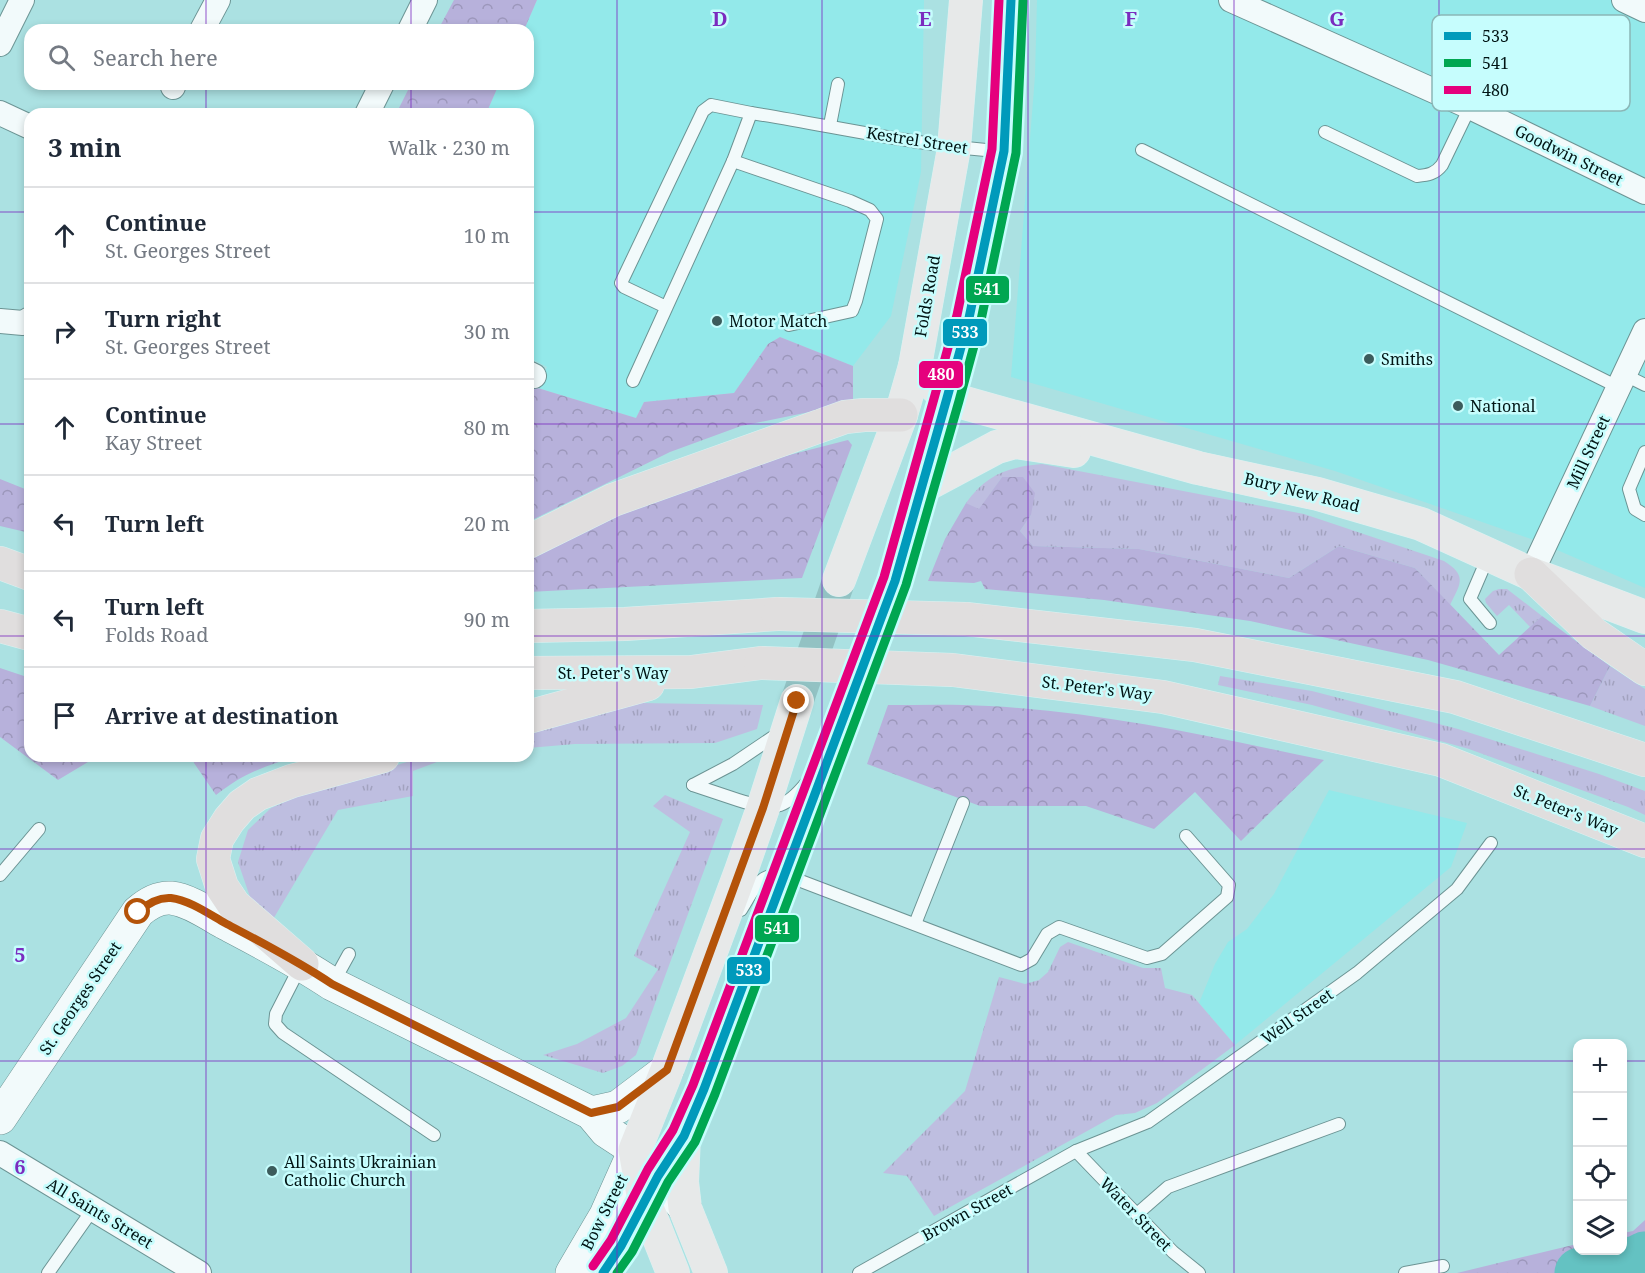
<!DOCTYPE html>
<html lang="en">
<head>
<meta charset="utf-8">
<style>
  :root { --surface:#fff; --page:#f2f2f3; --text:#1f2937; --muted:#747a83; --line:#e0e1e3 }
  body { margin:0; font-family:"Noto Serif",serif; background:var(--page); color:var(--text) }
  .controls { position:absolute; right:18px; bottom:18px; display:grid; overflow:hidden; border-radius:12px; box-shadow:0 3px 9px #0003 }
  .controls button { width:54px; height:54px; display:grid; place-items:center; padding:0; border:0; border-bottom:2px solid var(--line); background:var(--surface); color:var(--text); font:30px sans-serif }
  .stop { position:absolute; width:18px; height:18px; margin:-14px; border:4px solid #b45309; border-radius:50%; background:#fff }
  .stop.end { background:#b45309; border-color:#fff; box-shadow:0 2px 6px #0008 }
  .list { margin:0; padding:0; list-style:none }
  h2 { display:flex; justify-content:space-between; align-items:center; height:78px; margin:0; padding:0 24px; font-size:26px }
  h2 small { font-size:20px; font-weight:400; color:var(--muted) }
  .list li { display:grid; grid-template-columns:39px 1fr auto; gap:18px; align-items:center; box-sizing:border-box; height:96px; padding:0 24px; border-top:2px solid var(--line) }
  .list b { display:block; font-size:22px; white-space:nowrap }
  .list p { margin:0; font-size:20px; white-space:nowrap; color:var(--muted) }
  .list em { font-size:20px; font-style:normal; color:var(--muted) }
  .icon { flex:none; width:33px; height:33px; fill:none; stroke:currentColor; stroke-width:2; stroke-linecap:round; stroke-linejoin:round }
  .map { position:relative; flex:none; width:1645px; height:1273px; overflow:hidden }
  .search { position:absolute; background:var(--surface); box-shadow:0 3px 9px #0003; left:24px; top:24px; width:510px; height:66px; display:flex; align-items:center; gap:15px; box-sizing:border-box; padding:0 21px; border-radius:18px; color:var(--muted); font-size:22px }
  .panel { position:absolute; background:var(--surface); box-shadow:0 3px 9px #0003; left:24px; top:108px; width:510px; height:654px; border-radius:18px }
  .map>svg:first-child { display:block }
  .built { fill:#93e9ea }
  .grass { fill:url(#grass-tufts) }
  .forest { fill:url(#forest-crowns) }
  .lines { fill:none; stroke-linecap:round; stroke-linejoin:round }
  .river { stroke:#64c2c2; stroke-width:51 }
  .primary-tunnel { stroke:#92c2c3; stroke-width:33; stroke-dasharray:33 16; stroke-linecap:butt }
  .lane-casing { stroke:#6c9494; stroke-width:14 }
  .street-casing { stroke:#6c9494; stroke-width:26 }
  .secondary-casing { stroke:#6c9494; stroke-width:34 }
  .primary-casing { stroke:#d9f2f2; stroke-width:34 }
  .highway-casing { stroke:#d9f2f2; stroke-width:34 }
  .lane { stroke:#f2fafb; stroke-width:12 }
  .street { stroke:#f2fafb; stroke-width:24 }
  .secondary { stroke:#f2fafb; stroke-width:33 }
  .primary { stroke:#e7e9e9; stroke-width:33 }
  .highway { stroke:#e0dede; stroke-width:33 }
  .highway-bridge-casing { stroke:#d9f2f2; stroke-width:34; stroke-linecap:butt }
  .highway-bridge { stroke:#e0dede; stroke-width:33 }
  .bus-1-casing { stroke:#c6fdfd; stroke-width:14 }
  .bus-2-casing { stroke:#c6fdfd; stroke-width:14 }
  .bus-3-casing { stroke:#c6fdfd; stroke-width:14 }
  .bus-1 { stroke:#009abb; stroke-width:9 }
  .bus-2 { stroke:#00a651; stroke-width:9 }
  .bus-3 { stroke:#e5007d; stroke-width:9 }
  .route { stroke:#b45309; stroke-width:8 }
  .grid { fill:none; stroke:#7b2cbf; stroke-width:1.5; stroke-opacity:0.55 }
  .poi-dot { fill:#3c5c5c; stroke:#c6fdfd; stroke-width:2 }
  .labels { text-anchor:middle; stroke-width:5; stroke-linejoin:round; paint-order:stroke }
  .street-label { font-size:16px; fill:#011414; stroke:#c6fdfd }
  .poi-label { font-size:16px; fill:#011414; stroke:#c6fdfd; text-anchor:start }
  .key { fill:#c6fdfd; stroke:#8bb7b7; stroke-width:1.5 }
  .key-label { font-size:16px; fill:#011414 }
  .grid-label { font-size:20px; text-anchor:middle; font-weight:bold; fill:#7b2cbf; stroke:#c6fdfd; stroke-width:5; stroke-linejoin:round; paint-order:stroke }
  .line-badge { stroke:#c6fdfd; stroke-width:2 }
  .badge-label { font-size:16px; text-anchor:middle; font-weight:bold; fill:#fff }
</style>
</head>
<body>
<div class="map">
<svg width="1645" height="1273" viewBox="0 0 1645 1273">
  <defs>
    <pattern id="grass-tufts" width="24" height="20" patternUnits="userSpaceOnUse" patternTransform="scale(1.5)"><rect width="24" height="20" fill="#bebee0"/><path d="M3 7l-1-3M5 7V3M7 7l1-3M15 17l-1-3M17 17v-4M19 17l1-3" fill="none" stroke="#a2a2bf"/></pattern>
    <pattern id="forest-crowns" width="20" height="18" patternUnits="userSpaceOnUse" patternTransform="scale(1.5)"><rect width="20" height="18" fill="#b7b1db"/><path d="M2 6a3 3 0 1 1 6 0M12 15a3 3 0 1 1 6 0" fill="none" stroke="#9c97bb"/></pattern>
  </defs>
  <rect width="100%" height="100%" fill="#abe1e2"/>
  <g class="built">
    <path d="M537,0H924L921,172L891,316L853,366L780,337L768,344L734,393L644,402L636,418L538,388L547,367L528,357V114H486L499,84H528V30H524Z"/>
    <path d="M1037,0H1645V588L1534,540L1335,471L1011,377L1035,76Z"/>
    <path d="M1329,790L1467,823L1451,867L1235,1045L1199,1003L1215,964L1228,942L1247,929L1274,894Z"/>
  </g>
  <g class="grass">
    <path d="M1042,464L1304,514L1444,561C1468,576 1460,584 1450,605L1415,568L1339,546L1289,578L1139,549L1033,546L1020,531L1031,515L1002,477L979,510L966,503C987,474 1008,467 1042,464Z"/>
    <path d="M1499,589H1507L1542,616L1530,627L1509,605L1497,616L1486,603L1485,599L1493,591Z"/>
    <path d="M1610,666L1645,689V726L1590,706Z"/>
    <path d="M1220,676L1312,691L1458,729L1599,774L1645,791V815L1628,807L1469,749L1312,705L1218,685Z"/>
    <path d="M641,703L763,705L757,729L715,743L575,744L528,748V732Z"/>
    <path d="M427,756H445V759L413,771V796L338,810L272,921L250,897L238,862L248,830L271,808L307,792Z"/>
    <path d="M665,795L723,819L636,1055L622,1066L603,1073L543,1055L577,1044L626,1018L658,969L634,956L690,832L653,806Z"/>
    <path d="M1068,942L1143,968H1161L1165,988L1192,995L1235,1045L1157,1103L1135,1113L1116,1115L934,1216L907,1176L883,1173L965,1091L999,977L1025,984L1039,980L1048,972L1060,947Z"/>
  </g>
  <g class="forest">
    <path d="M454,0H537L524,30H438Z"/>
    <path d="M411,84H499L486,114H396Z"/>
    <path d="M780,337L853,366V403L741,426L670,452L528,522V385L636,418L644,402L734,393L768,344Z"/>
    <path d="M848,440L852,445L802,578L528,592V556L599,521L738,468Z"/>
    <path d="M1002,477H1023L1035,493L1031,515L1020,531L1033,546L1139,549L1289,578L1339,546L1415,568L1499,655L1542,616L1610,666L1590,706L1428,660L1250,621L1104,600L985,589L981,581L974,583L928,581L945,539L966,503L979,509Z"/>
    <path d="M0,479L30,491V533L0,526Z"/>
    <path d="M0,668L30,678V756H98L58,780L0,737Z"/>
    <path d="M888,705C921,705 955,704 989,706C1102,712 1213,737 1324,760L1241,841L1195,792L1154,829L1086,806H980L867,764Z"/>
    <path d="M192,756H298C263,767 246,772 216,795L194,763Z"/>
    <path d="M1645,1220V1273H1457L1577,1244L1578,1250H1622L1623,1233L1633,1231Z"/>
  </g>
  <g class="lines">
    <path class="river" d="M1580,1273L1637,1261L1645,1257"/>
    <g class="primary-tunnel">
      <path d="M854,692L895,581"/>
      <path d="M797,701L839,580"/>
    </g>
    <defs>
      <g id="lane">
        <path d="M751,113C834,126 917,146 1001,151"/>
        <path d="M830,125L838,84"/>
        <path d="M1325,132L1417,176C1428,175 1435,174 1442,165L1470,107"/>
        <path d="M1142,150L1618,387"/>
        <path d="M733,161L850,201L870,210L877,219L856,301L852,311L789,325"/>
        <path d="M1623,374L1645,385"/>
        <path d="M633,381L733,161L751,113L711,105L703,111L621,283L624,287L666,307"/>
        <path d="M1645,452L1629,489L1635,509L1645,515"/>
        <path d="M1488,557L1470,599L1490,623"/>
        <path d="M693,785C708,790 723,795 738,800C772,811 784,811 807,782"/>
        <path d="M693,785L733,764L779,733"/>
        <path d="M0,875L39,829"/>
        <path d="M741,910C754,890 758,872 785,875L1021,965L1032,959L1047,934L1059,927L1147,958L1162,954L1227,897L1229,885L1186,836"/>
        <path d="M915,924L963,803"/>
        <path d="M301,965L276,1014L275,1024L283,1033L434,1135"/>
        <path d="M333,983L349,954"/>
        <path d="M1076,1151L1173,1252L1199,1273"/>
        <path d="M1137,1214L1168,1187L1339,1124"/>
        <path d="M48,1273L93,1209"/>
        <path d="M859,1273L1076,1151L1148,1122L1357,973L1457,889L1491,843"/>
        <path d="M1405,1273L1443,1266"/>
      </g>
      <g id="street">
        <path d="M1231,0L1470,107L1645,192"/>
        <path d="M1624,0L1645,10"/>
        <path d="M202,30L218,0"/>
        <path d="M410,30L425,0"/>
        <path d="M0,44L22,0"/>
        <path d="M173,87L174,84"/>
        <path d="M0,113L30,127"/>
        <path d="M367,114L382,84"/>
        <path d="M0,321L23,323L30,319"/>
        <path d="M528,373L534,376"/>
        <path d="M1531,574L1645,331"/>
        <path d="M0,1153L199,1273"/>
      </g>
      <g id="secondary">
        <path d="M591,1113L618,1107L667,1070"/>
        <path d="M0,1118L138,912C147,904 158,897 171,898C189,900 209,914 225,923C261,942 298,961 332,984L591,1113L606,1131L635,1150L685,1208"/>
        <path d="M572,1273L606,1215L635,1150"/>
        <path d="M603,1273L621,1246L655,1180"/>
      </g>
      <g id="primary">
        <path d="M915,366L947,398L1198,468L1318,494L1421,524L1531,574L1645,617"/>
        <path d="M922,487L997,447L1015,442L1074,451"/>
        <path d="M839,580L901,415L915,366L954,148L966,0"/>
        <path d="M895,581L969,318L1004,151L1011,0"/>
        <path d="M673,1273L644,1200L635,1150L667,1070L741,871L763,808L797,701"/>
        <path d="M711,1273L685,1208L682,1182L684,1136L704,1089L766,920L851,701"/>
      </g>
      <g id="highway">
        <path d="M528,542L613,500L845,417L864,415H901"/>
        <path d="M0,563L30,574"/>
        <path d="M1531,574L1594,634L1645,669"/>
        <path d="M966,619L1195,645L1455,697L1645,760"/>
        <path d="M0,626L30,634"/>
        <path d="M528,626L625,624L778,614"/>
        <path d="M953,670L1163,697L1441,760L1645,841"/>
        <path d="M528,673L691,672L761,663"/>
        <path d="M528,717L648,684"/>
        <path d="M302,964L234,905L222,887L213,859L217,839L229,820L242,805L258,794L292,781L383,756"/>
      </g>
    </defs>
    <use href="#lane" class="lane-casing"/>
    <use href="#street" class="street-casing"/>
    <use href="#secondary" class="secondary-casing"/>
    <use href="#primary" class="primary-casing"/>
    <use href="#highway" class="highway-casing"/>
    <use href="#lane" class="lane"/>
    <use href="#street" class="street"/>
    <use href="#secondary" class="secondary"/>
    <use href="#primary" class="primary"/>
    <use href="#highway" class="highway"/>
    <defs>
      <g id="highway-bridge">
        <path d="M778,614L966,619"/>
        <path d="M761,663L953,670"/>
      </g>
    </defs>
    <use href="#highway-bridge" class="highway-bridge-casing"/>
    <use href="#highway-bridge" class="highway-bridge"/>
    <defs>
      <path id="bus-1" d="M603,1273L621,1246L658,1176L684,1136L704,1089L895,581L947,398L969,318L1004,151L1011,0"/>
      <path id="bus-2" d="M617,1273L632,1252L668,1182L695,1142L715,1094L906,585L959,401L981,320L1016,153L1023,1"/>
      <path id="bus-3" d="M593,1266L611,1240L648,1169L673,1130L693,1085L884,577L935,395L957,315L992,149L999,0"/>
    </defs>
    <use href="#bus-1" class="bus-1-casing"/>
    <use href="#bus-2" class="bus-2-casing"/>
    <use href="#bus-3" class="bus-3-casing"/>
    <use href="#bus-1" class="bus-1"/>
    <use href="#bus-2" class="bus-2"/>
    <use href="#bus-3" class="bus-3"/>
  </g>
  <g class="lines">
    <path class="route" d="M138,912C147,904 158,897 171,898C189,900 209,914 225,923C261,942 298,961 332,984L591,1113L618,1107L667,1070L763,808L797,701"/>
  </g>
  <path class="grid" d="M206,0V30M411,0V30M617,0V1273M822,0V1273M1028,0V1273M1234,0V1273M1439,0V1273M206,84V114M411,84V114M0,212H30M528,212H1645M0,424H30M528,424H1645M0,636H30M528,636H1645M206,756V1273M411,756V1273M0,849H1645M0,1061H1578M1622,1061H1645"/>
  <g class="poi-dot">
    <circle cx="717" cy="321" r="6"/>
    <circle cx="1369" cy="359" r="6"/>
    <circle cx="1458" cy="406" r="6"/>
    <circle cx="272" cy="1171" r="6"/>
  </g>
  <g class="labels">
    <g class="street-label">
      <text transform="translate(917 140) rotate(9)" y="6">Kestrel Street</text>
      <text transform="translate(1569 155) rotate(26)" y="6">Goodwin Street</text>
      <text transform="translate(927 296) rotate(-80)" y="6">Folds Road</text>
      <text transform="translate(1588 452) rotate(-65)" y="6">Mill Street</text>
      <text transform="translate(1302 492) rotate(14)" y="6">Bury New Road</text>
      <text x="613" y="679">St. Peter's Way</text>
      <text transform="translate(1097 688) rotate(7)" y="6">St. Peter's Way</text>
      <text transform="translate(1566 810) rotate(22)" y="6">St. Peter's Way</text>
      <text transform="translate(80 998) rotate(-56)" y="6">St. Georges Street</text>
      <text transform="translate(1297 1016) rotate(-35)" y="6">Well Street</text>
      <text transform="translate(604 1212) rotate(-63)" y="6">Bow Street</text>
      <text transform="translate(967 1212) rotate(-29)" y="6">Brown Street</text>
      <text transform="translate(100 1213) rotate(31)" y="6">All Saints Street</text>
      <text transform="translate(1136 1214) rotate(46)" y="6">Water Street</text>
    </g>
    <g class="poi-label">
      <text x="729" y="327">Motor Match</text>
      <text x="1381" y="365">Smiths</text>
      <text x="1470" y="412">National</text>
      <text x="284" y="1168">All Saints Ukrainian<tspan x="284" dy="18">Catholic Church</tspan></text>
    </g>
  </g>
  <rect x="1432" y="15" width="198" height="96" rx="9" class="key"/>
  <rect x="1444" y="32" width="27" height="8" fill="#009abb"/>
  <rect x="1444" y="59" width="27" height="8" fill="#00a651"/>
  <rect x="1444" y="86" width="27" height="8" fill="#e5007d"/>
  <g class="key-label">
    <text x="1482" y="42">533</text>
    <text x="1482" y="69">541</text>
    <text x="1482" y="96">480</text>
  </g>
  <g class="grid-label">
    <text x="720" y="26">D</text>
    <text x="925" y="26">E</text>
    <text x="1131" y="26">F</text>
    <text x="1337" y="26">G</text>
    <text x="20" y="962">5</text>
    <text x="20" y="1174">6</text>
  </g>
  <g class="line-badge">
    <rect x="965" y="275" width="45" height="29" rx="6" fill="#00a651"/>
    <rect x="942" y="318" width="46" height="29" rx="6" fill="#009abb"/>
    <rect x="918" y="360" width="46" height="29" rx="6" fill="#e5007d"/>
    <rect x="754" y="914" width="46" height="29" rx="6" fill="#00a651"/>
    <rect x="726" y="956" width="45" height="29" rx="6" fill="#009abb"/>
  </g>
  <g class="badge-label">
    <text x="987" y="295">541</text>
    <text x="965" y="338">533</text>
    <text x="941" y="380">480</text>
    <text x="777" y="934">541</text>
    <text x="749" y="976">533</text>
  </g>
</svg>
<div class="controls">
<button>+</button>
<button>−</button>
<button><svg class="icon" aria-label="locate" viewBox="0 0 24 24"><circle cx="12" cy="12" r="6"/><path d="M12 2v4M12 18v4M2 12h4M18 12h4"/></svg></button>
<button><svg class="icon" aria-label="layers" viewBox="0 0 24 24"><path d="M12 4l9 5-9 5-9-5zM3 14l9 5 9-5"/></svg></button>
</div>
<div class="stop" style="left:138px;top:912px"></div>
<div class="stop end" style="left:797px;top:701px"></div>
<div class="search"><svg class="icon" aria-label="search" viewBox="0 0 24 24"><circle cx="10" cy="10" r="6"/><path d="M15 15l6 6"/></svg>Search here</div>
<section class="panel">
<h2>3 min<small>Walk · 230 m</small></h2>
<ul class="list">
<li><svg class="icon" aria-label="ahead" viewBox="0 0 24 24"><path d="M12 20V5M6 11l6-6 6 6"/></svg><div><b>Continue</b><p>St. Georges Street</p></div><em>10 m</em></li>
<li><svg class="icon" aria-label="right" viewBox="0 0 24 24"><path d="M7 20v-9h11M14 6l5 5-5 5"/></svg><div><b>Turn right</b><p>St. Georges Street</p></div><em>30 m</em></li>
<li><svg class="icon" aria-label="ahead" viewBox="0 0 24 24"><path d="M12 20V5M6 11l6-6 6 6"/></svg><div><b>Continue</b><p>Kay Street</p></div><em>80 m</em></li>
<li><svg class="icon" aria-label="left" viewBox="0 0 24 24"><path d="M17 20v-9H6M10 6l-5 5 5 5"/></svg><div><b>Turn left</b></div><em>20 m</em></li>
<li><svg class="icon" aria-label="left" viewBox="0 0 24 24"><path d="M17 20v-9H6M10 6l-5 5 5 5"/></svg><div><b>Turn left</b><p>Folds Road</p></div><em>90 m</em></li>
<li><svg class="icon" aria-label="arrive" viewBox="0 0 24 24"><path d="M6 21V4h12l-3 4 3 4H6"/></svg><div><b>Arrive at destination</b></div></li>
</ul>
</section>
</div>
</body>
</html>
